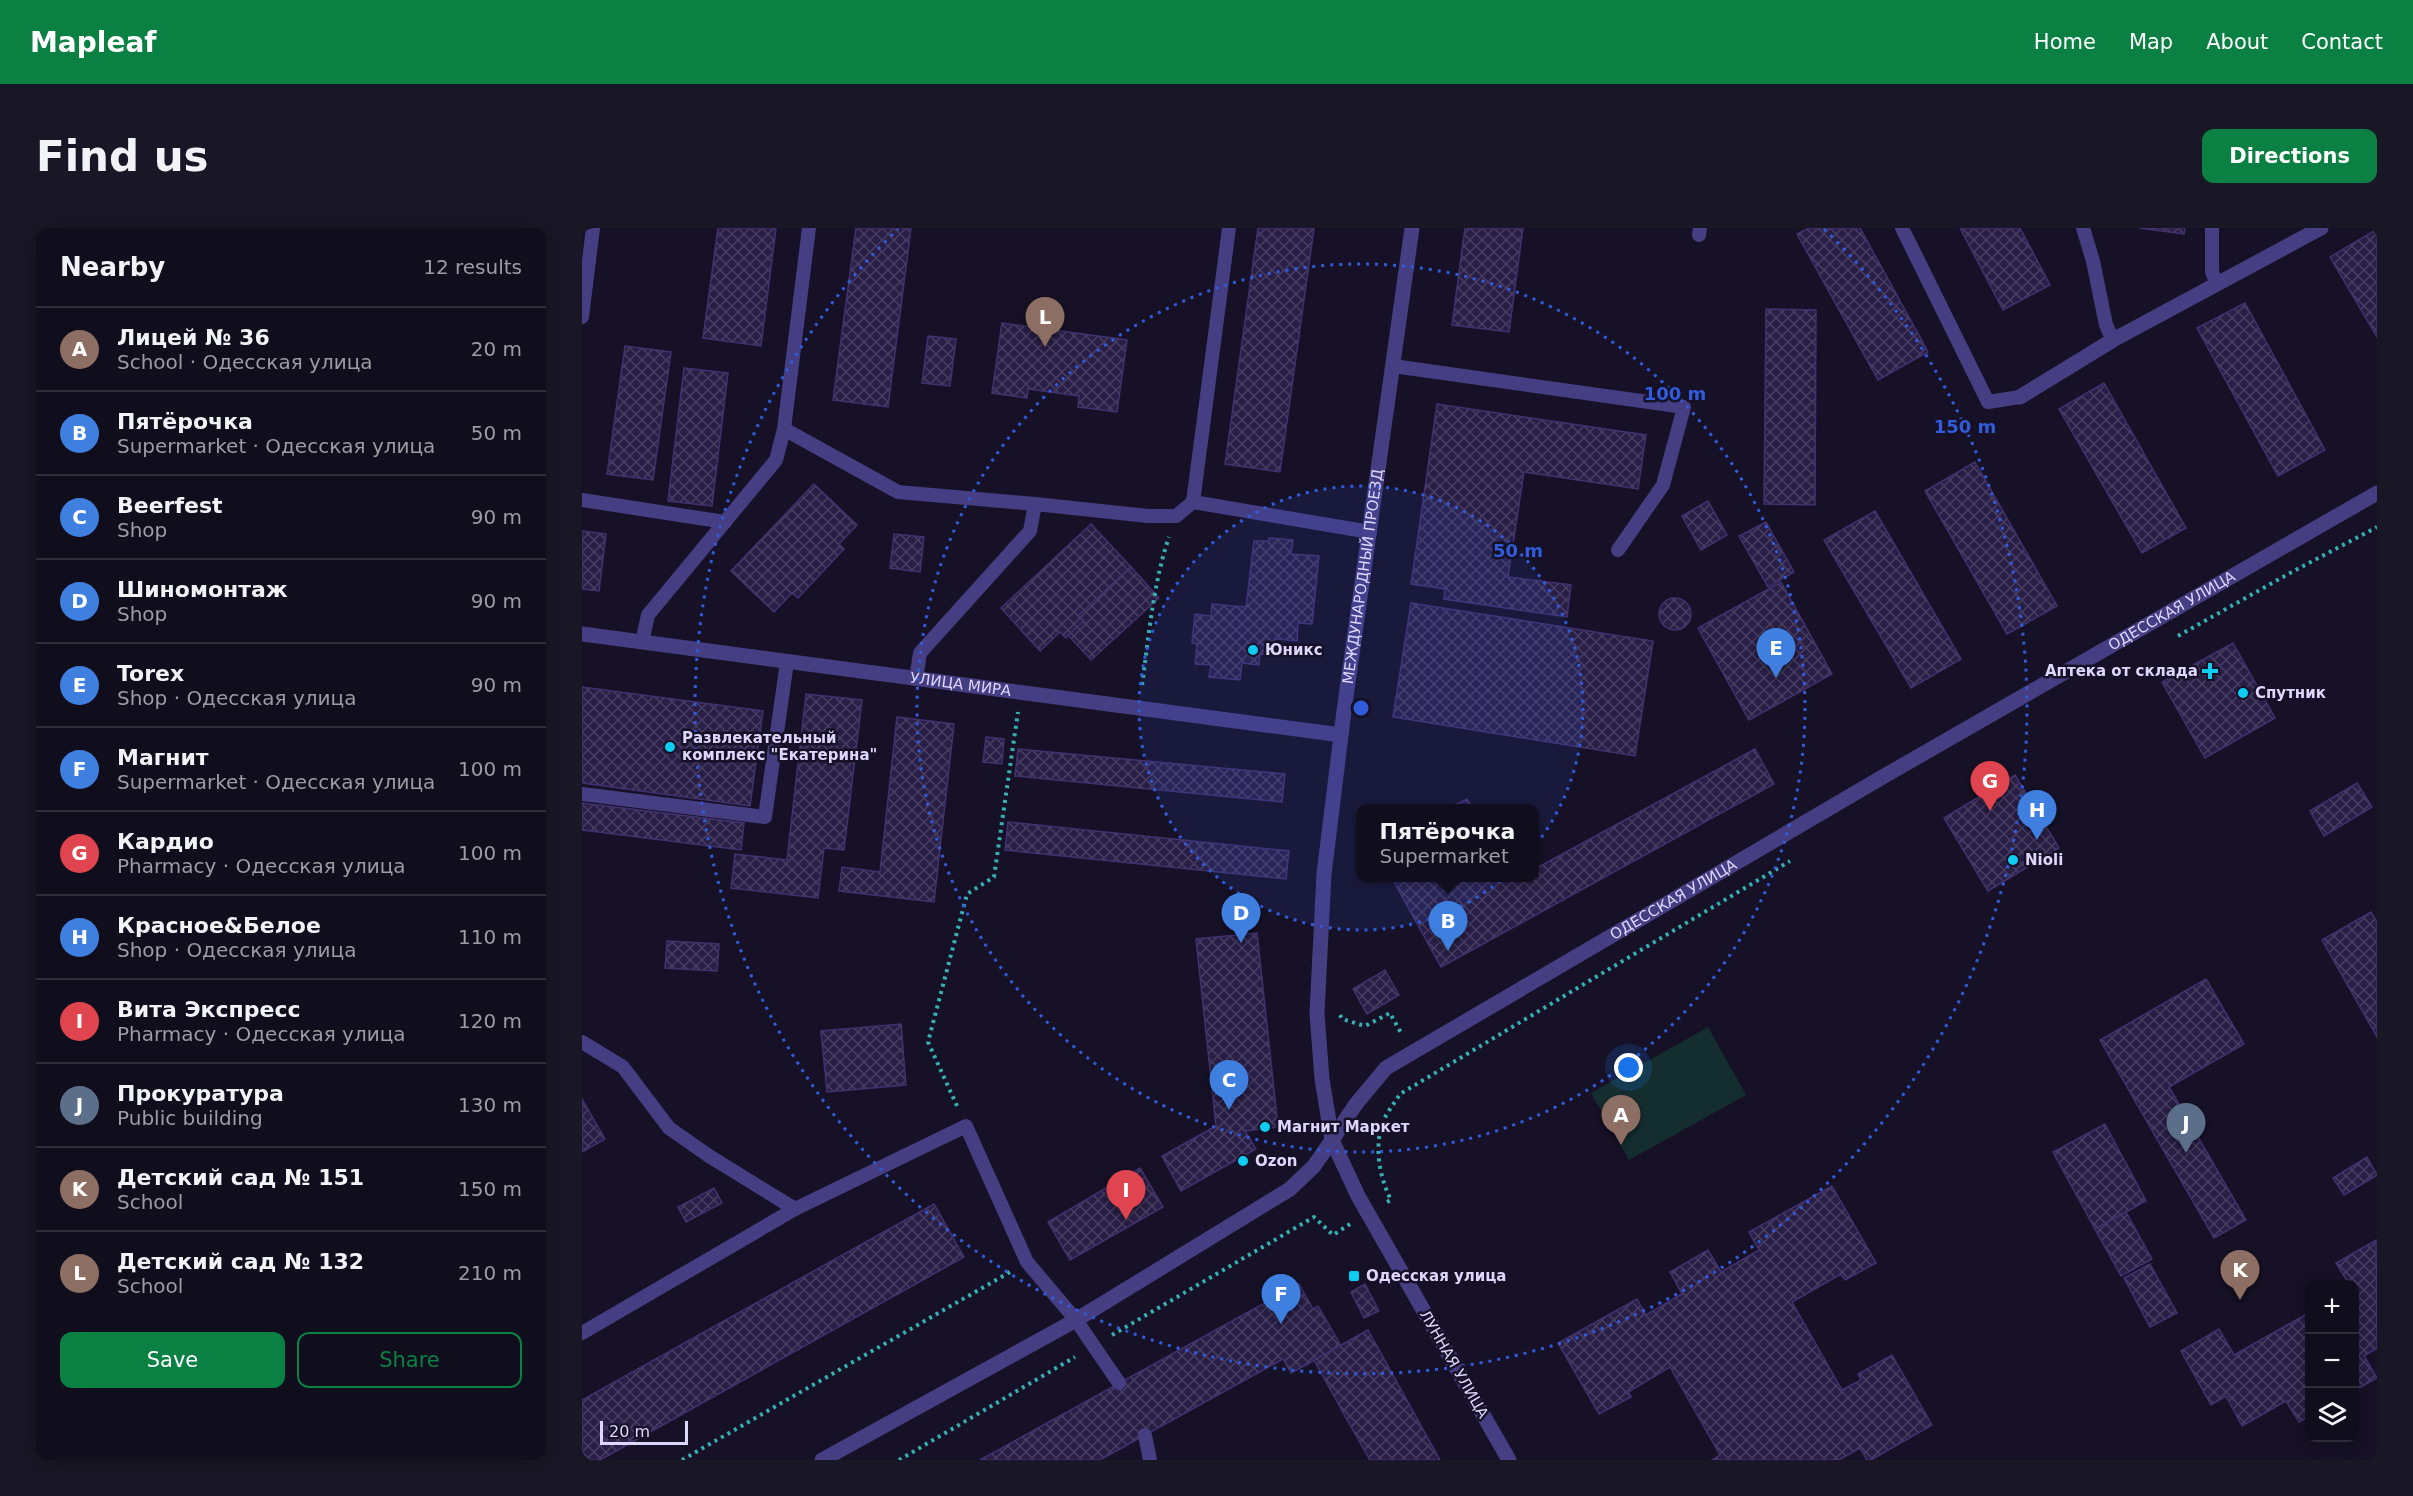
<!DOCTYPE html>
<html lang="en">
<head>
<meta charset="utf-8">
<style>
  :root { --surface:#100d1c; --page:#191625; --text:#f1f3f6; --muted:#9c9ca3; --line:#302d3b; --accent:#0b8043 }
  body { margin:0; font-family:"DejaVu Sans",sans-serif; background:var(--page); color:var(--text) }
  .controls { position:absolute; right:18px; bottom:18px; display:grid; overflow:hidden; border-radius:12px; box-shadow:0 3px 15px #0003 }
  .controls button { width:54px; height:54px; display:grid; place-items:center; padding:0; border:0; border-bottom:2px solid var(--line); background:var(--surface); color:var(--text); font:30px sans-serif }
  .scale { position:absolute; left:18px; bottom:15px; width:88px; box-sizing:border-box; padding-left:6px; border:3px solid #ded7fd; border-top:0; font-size:16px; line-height:21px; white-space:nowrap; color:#ded7fd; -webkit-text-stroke:4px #161126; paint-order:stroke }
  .you { position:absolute; left:1047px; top:840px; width:21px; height:21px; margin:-15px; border:4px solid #fff; border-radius:50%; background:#1a73e8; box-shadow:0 0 0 9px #1a73e833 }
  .badge { display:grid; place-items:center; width:39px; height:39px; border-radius:50%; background:var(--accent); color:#fff; font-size:20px; font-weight:700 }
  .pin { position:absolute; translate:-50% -50px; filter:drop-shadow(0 2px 3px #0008) }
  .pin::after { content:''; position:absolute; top:32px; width:21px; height:18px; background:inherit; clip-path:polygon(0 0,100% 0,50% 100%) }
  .popup { position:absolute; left:774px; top:576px; width:183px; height:78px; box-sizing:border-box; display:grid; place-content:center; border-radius:12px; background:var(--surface); filter:drop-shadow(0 2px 4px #0005); font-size:20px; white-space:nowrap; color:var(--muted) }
  .popup b { font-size:22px; color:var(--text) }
  .popup::after { content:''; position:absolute; left:50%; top:100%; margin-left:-12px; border:12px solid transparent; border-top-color:var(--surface) }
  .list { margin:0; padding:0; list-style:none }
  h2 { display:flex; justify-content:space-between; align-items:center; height:78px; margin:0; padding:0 24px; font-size:26px }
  h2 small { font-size:20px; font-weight:400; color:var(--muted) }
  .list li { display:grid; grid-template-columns:39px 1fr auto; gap:18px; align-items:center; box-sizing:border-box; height:84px; padding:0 24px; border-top:2px solid var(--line) }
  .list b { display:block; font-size:22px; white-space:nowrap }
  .list p { margin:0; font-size:20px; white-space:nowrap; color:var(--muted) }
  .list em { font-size:20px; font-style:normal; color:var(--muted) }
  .actions { display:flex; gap:12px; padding:18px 24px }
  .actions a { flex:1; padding:14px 0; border:2px solid var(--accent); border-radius:12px; text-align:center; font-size:21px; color:var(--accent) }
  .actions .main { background:var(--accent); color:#fff }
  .icon { flex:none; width:33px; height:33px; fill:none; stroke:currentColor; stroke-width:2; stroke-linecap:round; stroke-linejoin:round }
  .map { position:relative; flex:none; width:1795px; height:1232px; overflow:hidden; border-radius:12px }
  header { display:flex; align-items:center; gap:36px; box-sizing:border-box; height:84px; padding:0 30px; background:var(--accent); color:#fff }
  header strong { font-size:28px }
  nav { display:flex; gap:33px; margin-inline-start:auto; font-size:21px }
  .intro { display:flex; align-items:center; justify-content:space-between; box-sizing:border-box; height:144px; padding:0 36px }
  h1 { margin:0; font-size:42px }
  .button { padding:15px 27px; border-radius:12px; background:var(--accent); color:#fff; font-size:21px; font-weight:700 }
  main { display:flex; gap:36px; padding:0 36px }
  aside { flex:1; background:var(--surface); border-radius:12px; box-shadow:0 3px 15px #0003 }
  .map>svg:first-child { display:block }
  .grass { fill:#142e2f }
  .building { fill:url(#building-cross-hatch); stroke:#423170; stroke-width:1.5 }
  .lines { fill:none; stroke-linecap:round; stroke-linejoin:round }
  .path { stroke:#36b1b2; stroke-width:4; stroke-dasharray:3 4.5; stroke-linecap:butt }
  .service { stroke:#463e82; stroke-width:14 }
  .minor { stroke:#463e82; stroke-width:15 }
  .tertiary { stroke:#463e82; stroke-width:15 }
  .ring { fill:none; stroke:#305cdc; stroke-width:3; stroke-dasharray:3 6 }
  .poi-dot { fill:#0ecbf2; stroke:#161126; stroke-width:2 }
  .labels { text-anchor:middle; stroke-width:5; stroke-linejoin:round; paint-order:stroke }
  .street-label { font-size:15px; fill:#ded7fd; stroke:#161126 }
  .poi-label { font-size:15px; font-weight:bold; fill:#ded7fd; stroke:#161126; text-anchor:start }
  .centre { fill:#305cdc; stroke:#161126; stroke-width:3 }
  .ring-label { font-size:18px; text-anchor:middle; font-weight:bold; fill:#305cdc; stroke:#161126; stroke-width:5; stroke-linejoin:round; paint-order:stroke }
</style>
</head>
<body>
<header>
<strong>Mapleaf</strong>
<nav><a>Home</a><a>Map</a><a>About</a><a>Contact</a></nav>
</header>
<div class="intro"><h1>Find us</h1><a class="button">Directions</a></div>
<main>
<aside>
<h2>Nearby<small>12 results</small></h2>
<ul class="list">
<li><span class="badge" style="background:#8d6e63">A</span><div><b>Лицей № 36</b><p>School · Одесская улица</p></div><em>20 m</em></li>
<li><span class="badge" style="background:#3f7fe0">B</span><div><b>Пятёрочка</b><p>Supermarket · Одесская улица</p></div><em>50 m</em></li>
<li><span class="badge" style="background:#3f7fe0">C</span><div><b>Beerfest</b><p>Shop</p></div><em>90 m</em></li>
<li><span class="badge" style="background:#3f7fe0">D</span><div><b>Шиномонтаж</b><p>Shop</p></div><em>90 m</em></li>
<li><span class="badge" style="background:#3f7fe0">E</span><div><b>Torex</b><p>Shop · Одесская улица</p></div><em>90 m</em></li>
<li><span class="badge" style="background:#3f7fe0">F</span><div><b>Магнит</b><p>Supermarket · Одесская улица</p></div><em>100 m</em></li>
<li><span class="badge" style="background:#e0444e">G</span><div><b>Кардио</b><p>Pharmacy · Одесская улица</p></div><em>100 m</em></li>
<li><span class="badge" style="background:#3f7fe0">H</span><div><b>Красное&amp;Белое</b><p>Shop · Одесская улица</p></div><em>110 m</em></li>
<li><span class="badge" style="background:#e0444e">I</span><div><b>Вита Экспресс</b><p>Pharmacy · Одесская улица</p></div><em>120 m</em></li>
<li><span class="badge" style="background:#5c6f8a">J</span><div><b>Прокуратура</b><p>Public building</p></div><em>130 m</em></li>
<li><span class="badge" style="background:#8d6e63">K</span><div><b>Детский сад № 151</b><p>School</p></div><em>150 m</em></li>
<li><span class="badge" style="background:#8d6e63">L</span><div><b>Детский сад № 132</b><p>School</p></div><em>210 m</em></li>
</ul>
<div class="actions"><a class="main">Save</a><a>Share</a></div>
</aside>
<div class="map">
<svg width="1795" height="1232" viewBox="0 0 1795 1232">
  <defs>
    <pattern id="building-cross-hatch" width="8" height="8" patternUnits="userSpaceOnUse" patternTransform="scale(1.5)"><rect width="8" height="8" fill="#291e46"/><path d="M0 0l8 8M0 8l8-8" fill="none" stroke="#483e62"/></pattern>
  </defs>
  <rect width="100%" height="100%" fill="#161126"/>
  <path class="grass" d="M1126,799L1164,867L1047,932L1009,865Z"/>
  <g class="building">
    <path d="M136,0H194L179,118L121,110Z"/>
    <path d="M274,0H329L306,179L251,172Z"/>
    <path d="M676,0H732L698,244L643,236Z"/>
    <path d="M883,0H941L927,104L870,97Z"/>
    <path d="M1227,0H1278L1346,124L1296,152L1215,6Z"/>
    <path d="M1378,0H1438L1468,57L1421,82Z"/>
    <path d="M1557,0H1603L1602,6Z"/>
    <path d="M1795,1V109L1748,29Z"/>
    <path d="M1663,75L1743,222L1696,248L1615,100Z"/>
    <path d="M1184,81L1234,82L1233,277L1182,276Z"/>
    <path d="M420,95L545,112L535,184L496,179L497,168L446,161L445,170L410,165Z"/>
    <path d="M346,108L374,111L368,158L340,155Z"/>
    <path d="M43,118L89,124L71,252L25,246Z"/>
    <path d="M102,140L146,145L130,278L86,273Z"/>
    <path d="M1522,155L1604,300L1560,325L1477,181Z"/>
    <path d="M855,176L1064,207L1056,261L942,244L926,349L989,357L985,389L862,371L863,361L829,356Z"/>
    <path d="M1393,234L1475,378L1425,406L1343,263Z"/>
    <path d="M232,256L275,297L257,316L262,321L216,370L210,365L192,384L149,343Z"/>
    <path d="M1126,273L1145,307L1119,322L1100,288Z"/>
    <path d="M1293,283L1379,431L1329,460L1242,312Z"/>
    <path d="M1184,294L1212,344L1186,359L1157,308Z"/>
    <path d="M509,296L549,339L497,387L502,393L486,407L484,410L478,404L458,423L419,380Z"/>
    <path d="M0,303L24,306L17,363L0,361Z"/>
    <path d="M312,306L342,309L338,344L308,340Z"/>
    <path d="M687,310L711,312L709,326L737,328L730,396L716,395L715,413L694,411L692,427L678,426L677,437L660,435L658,452L627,449L629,437L613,436L615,416L610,415L613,386L629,388L630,376L664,379L672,313H687Z"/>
    <path d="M549,339L577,370L509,432L486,407L502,393L497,387Z"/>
    <path d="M1199,354L1250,446L1167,492L1116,400Z"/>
    <circle cx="1093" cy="386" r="16"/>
    <path d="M829,375L1071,413L1053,528L811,489Z"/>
    <path d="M1651,415L1693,490L1623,530L1580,454Z"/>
    <path d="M0,459L181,483L168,578L0,555Z"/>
    <path d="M224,466L280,472L262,622L242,620L236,670L149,660L153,626L205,632Z"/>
    <path d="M315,489L372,496L352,674L257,663L260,639L298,644Z"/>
    <path d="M404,509L422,511L420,536L401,534Z"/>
    <path d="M436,521L703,546L700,574L433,548Z"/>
    <path d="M1173,521L1192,556L859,739L810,650H928L930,654L938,650H953V641Z"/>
    <path d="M1433,547L1477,620L1406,663L1362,590Z"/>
    <path d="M1775,555L1790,579L1742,608L1728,583Z"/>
    <path d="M885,571L890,580H867Z"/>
    <path d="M0,575L162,595L159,622L0,602Z"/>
    <path d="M426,594L707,623L704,651L423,622Z"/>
    <path d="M1789,684L1795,694V809L1740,712Z"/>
    <path d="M675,705L696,899L663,903L674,921L599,963L580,928L634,898L614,711Z"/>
    <path d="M85,713L137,716L135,743L83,740Z"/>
    <path d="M803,742L817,767L785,786L771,761Z"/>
    <path d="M1624,751L1662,816L1587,859L1664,992L1632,1010L1518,812Z"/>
    <path d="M319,796L324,857L245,864L239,803Z"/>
    <path d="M0,871L23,911L0,924Z"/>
    <path d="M1523,896L1564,973L1513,1001L1471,924Z"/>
    <path d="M1785,929L1795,947L1762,967L1751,950Z"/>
    <path d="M558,940L581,979L488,1032L466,994Z"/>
    <path d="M1250,958L1294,1035L1263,1052L1259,1046L1210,1074L1260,1162L1279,1152L1276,1146L1310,1127L1350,1197L1289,1232H1285L1278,1220L1257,1232H1130L1138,1227L1088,1139L1046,1164L1049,1169L1017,1186L976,1115L1055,1071L1064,1087L1100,1066L1088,1044L1126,1022L1139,1044L1177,1022L1167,1004Z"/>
    <path d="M132,960L140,975L104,994L96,979Z"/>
    <path d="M352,976L382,1029L18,1232H0V1172Z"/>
    <path d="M1544,984L1570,1031L1539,1048L1513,1001Z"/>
    <path d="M1794,1012L1795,1120L1782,1128L1795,1150L1772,1163V1056H1767L1754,1035Z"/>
    <path d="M1568,1036L1595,1085L1568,1099L1542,1050Z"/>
    <path d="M717,1056L731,1081L736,1078L759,1118L709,1145L701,1131L518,1232H398Z"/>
    <path d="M783,1056L797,1083L782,1090L769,1064Z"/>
    <path d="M1728,1084V1188L1717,1194L1704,1173L1660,1198L1644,1168L1629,1177L1599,1123L1637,1101L1652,1127Z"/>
    <path d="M786,1102L858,1232H788L764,1190L732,1132Z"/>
  </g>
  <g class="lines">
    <g class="path">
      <path d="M1596,408L1708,345L1795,299"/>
      <path d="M560,457C567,408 571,356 587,309"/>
      <path d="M758,787L760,791L783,798L808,785L819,805"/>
      <path d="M375,878L346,814L385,666L412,649L436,484"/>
      <path d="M805,974L809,972C798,950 793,924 799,899C802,888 812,876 818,866L1208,633"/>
      <path d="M530,1107L732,989L751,1007L768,996"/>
      <path d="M100,1232L428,1044"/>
      <path d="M317,1232L493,1129"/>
    </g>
    <g class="service">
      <path d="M1320,0L1406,174L1438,169"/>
      <path d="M1501,0L1511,33L1524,97L1531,112"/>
      <path d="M1630,0V44L1635,56"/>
      <path d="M1117,7L1118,0"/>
      <path d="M0,89L11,0"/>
      <path d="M811,138L1102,179L1081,257L1036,322"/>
      <path d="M202,201L227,0"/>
      <path d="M0,272L143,294"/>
      <path d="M611,274L647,0"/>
      <path d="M60,414L66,387L194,232L202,201L316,264L453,276"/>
      <path d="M334,451L338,425L448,303L453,276L566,288H594L611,274L788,304"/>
      <path d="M0,566L183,589L205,434"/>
      <path d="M0,814L41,839L87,900L127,928L213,981"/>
      <path d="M0,1105L213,981L384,898L445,1034L494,1092L537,1155"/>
      <path d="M563,1207L568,1232"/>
    </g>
    <g class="minor">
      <path d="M1438,169L1531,112L1739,0"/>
      <path id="s1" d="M0,406L759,507"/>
      <path id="s2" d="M240,1232L494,1092L708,961L732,938L750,912L740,851L735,785L742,646L762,483L830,0"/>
    </g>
    <path class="tertiary" id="s3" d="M927,1232L776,968L750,912L774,876L804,840L1304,547L1795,265"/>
  </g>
  <circle cx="779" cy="480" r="222" fill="#305cdc" fill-opacity=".12"/>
  <g class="ring">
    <circle cx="779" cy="480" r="222"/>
    <circle cx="779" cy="480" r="444"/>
    <path d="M1242 1A666 666 0 1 1 316 1"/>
  </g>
  <g class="poi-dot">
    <circle cx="671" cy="422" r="6"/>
    <path d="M1625 434h6v6h6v6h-6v6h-6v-6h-6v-6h6z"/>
    <circle cx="1661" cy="465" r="6"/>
    <circle cx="88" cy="519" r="6"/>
    <circle cx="1431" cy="632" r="6"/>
    <circle cx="683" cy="899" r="6"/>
    <circle cx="661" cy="933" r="6"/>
    <rect x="766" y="1042" width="12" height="12" rx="3"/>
  </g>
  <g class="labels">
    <g class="street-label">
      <text dy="5" stroke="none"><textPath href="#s2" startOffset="1173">МЕЖДУНАРОДНЫЙ ПРОЕЗД</textPath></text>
      <text dy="5" stroke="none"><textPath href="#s3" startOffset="1365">ОДЕССКАЯ УЛИЦА</textPath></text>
      <text dy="5" stroke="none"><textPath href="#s1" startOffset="382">УЛИЦА МИРА</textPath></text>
      <text dy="5" stroke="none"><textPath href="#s3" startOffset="789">ОДЕССКАЯ УЛИЦА</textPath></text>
      <text transform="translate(872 1136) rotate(60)" y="5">ЛУННАЯ УЛИЦА</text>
    </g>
    <g class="poi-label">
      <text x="683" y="427">Юникс</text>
      <text x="1616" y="448" text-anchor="end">Аптека от склада</text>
      <text x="1673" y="470">Спутник</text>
      <text x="100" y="515">Развлекательный<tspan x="100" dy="17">комплекс "Екатерина"</tspan></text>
      <text x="1443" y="637">Nioli</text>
      <text x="695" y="904">Магнит Маркет</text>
      <text x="673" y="938">Ozon</text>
      <text x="784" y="1053">Одесская улица</text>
    </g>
  </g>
  <circle cx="779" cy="480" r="9" class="centre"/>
  <g class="ring-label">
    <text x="1093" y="172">100 m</text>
    <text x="1383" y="205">150 m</text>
    <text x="936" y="329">50 m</text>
  </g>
</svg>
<div class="controls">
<button>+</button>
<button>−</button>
<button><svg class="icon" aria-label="layers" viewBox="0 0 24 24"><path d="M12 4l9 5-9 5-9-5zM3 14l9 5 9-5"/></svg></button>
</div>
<div class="scale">20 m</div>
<div class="you"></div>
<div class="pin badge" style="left:1039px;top:917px;background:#8d6e63">A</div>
<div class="pin badge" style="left:866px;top:723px;background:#3f7fe0">B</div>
<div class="popup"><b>Пятёрочка</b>Supermarket</div>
<div class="pin badge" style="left:647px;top:882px;background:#3f7fe0">C</div>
<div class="pin badge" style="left:659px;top:715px;background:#3f7fe0">D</div>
<div class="pin badge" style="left:1194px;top:450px;background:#3f7fe0">E</div>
<div class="pin badge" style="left:699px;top:1096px;background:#3f7fe0">F</div>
<div class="pin badge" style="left:1408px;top:583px;background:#e0444e">G</div>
<div class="pin badge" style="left:1455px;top:612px;background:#3f7fe0">H</div>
<div class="pin badge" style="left:544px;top:992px;background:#e0444e">I</div>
<div class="pin badge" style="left:1604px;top:925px;background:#5c6f8a">J</div>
<div class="pin badge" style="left:1658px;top:1072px;background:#8d6e63">K</div>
<div class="pin badge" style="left:463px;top:119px;background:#8d6e63">L</div>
</div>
</main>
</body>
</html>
